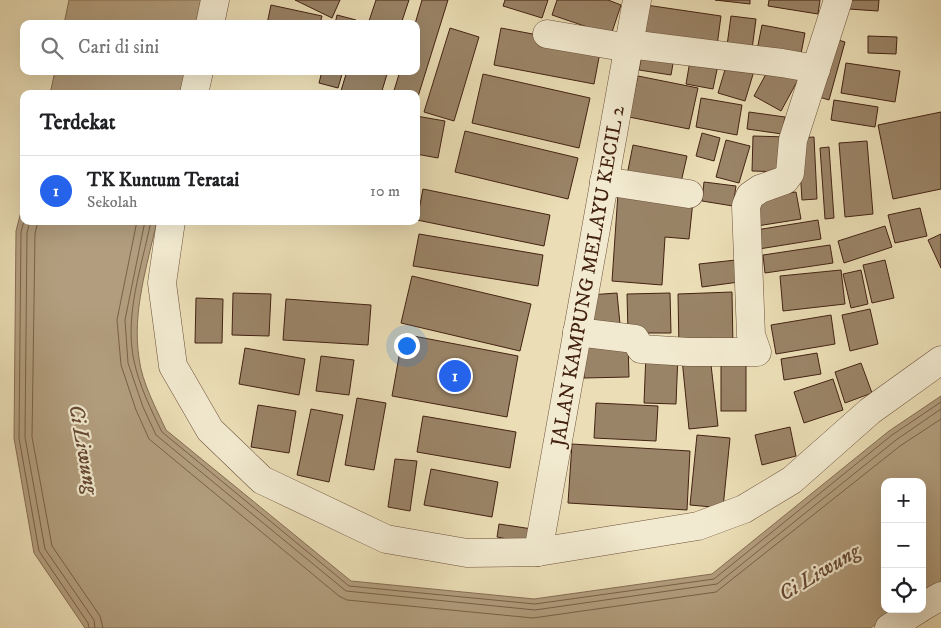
<!DOCTYPE html>
<html lang="id">
<head>
<meta charset="utf-8">
<style>
  :root { --surface:#fff; --page:#f6f6f6; --text:#202124; --muted:#757577; --line:#e0e0e0; --accent:#2563eb }
  body { margin:0; font-family:"IM FELL DW Pica",serif; background:var(--page); color:var(--text) }
  .controls { position:absolute; right:15px; bottom:15px; display:grid; overflow:hidden; border-radius:10px; box-shadow:0 5px 20px #0002 }
  .controls button { width:45px; height:45px; display:grid; place-items:center; padding:0; border:0; border-bottom:1px solid var(--line); background:var(--surface); color:var(--text); font:25px sans-serif }
  .you { position:absolute; left:406px; top:345px; width:18px; height:18px; margin:-12px; border:4px solid #fff; border-radius:50%; background:#1a73e8; box-shadow:0 0 0 8px #1a73e833 }
  .badge { display:grid; place-items:center; width:32px; height:32px; border-radius:50%; background:var(--accent); color:#fff; font-size:16px; font-weight:700 }
  .pin { position:absolute; translate:-50% -50%; border:2px solid #fff; box-shadow:0 1px 5px #0006 }
  .list { margin:0; padding:0; list-style:none }
  h2 { display:flex; justify-content:space-between; align-items:center; height:65px; margin:0; padding:0 20px; font-size:21px }
  h2 small { font-size:16px; font-weight:400; color:var(--muted) }
  .list li { display:grid; grid-template-columns:32px 1fr auto; gap:15px; align-items:center; box-sizing:border-box; height:70px; padding:0 20px; border-top:1px solid var(--line) }
  .list b { display:block; font-size:19px; white-space:nowrap }
  .list p { margin:0; font-size:16px; white-space:nowrap; color:var(--muted) }
  .list em { font-size:16px; font-style:normal; color:var(--muted) }
  .icon { flex:none; width:28px; height:28px; fill:none; stroke:currentColor; stroke-width:2; stroke-linecap:round; stroke-linejoin:round }
  .map { position:relative; flex:none; width:941px; height:628px; overflow:hidden }
  .search { position:absolute; background:var(--surface); box-shadow:0 5px 20px #0002; left:20px; top:20px; width:400px; height:55px; display:flex; align-items:center; gap:12px; box-sizing:border-box; padding:0 18px; border-radius:10px; color:var(--muted); font-size:19px }
  .panel { position:absolute; background:var(--surface); box-shadow:0 5px 20px #0002; left:20px; top:90px; width:400px; height:135px; border-radius:10px }
  .map>svg:first-child { display:block }
  .water { fill:#b29e7e; stroke:#866c53 }
  .lines { fill:none; stroke-linecap:round; stroke-linejoin:round }
  .shore { stroke:#7a6048; stroke-width:1 }
  .building { fill:#9a8467; stroke:#432212 }
  .minor-casing { stroke:#6d513b; stroke-width:29 }
  .minor { stroke:#f2ead0; stroke-width:28 }
  .labels { text-anchor:middle; stroke-width:4.5; stroke-linejoin:round; paint-order:stroke }
  .street-label { font-size:20px; fill:#432212; stroke:#f2ead0 }
  .water-label { font-size:21px; font-style:italic; fill:#644732; stroke:#f2ead0 }
</style>
</head>
<body>
<div class="map">
<svg width="941" height="628" viewBox="0 0 941 628">
  <rect width="100%" height="100%" fill="#ebdeb6"/>
  <filter id="stains"><feTurbulence type="fractalNoise" baseFrequency=".004" numOctaves="4"/><feColorMatrix values="0 0 0 0 .2 0 0 0 0 .09 0 0 0 0 .02 0 0 0 .5 -.17"/></filter>
  <radialGradient id="worn" r=".72"><stop offset=".6" stop-color="#630" stop-opacity="0"/><stop offset="1" stop-color="#630" stop-opacity=".3"/></radialGradient>
  <g class="water">
    <path d="M69,0H202L197,24H64Z"/>
    <path d="M55,71H188L183,94H50Z"/>
    <path d="M24,200V221H157C147,266 132,312 139,358C142,383 156,408 166,430L351,581L534,599L712,574L889,431L941,396V584L922,596V482H885V609H900L870,628H85L34,553L14,438L16,231Z"/>
  </g>
  <g class="lines">
    <g class="shore">
      <path d="M24,221L21,232L19,438L39,551L88,623L89,628"/>
      <path d="M30,221L27,233L25,437L45,549L94,620L95,628"/>
      <path d="M38,221L35,234L32,437L52,546L100,616L103,628"/>
      <path d="M137,221L117,320L121,365L136,410L149,439L339,596L347,600L533,618L716,592L900,446L941,419"/>
      <path d="M145,221L125,320L128,363L143,407L156,435L346,591L535,610L717,584L896,440L941,409"/>
      <path d="M151,221C142,266 124,315 134,361C139,385 151,410 162,432L349,586L535,604L714,579L892,435L941,402"/>
    </g>
  </g>
  <g class="building">
    <path d="M295,0H340L332,18Z"/>
    <path d="M376,0H409L401,24H368Z"/>
    <path d="M422,0H448L416,103V94H393L400,71H416L415,24Z"/>
    <path d="M505,0H548L542,18L503,6Z"/>
    <path d="M557,0H608L621,5L611,35L552,15Z"/>
    <path d="M715,0H750V4Z"/>
    <path d="M769,0H820L818,14L768,6Z"/>
    <path d="M849,0H879L878,11L849,9Z"/>
    <path d="M271,5L322,16L320,24H267Z"/>
    <path d="M646,5L721,16L716,53L641,42Z"/>
    <path d="M337,15L356,20L355,24H335Z"/>
    <path d="M731,16L756,19L751,57L726,53Z"/>
    <path d="M762,25L805,33L800,59L757,50Z"/>
    <path d="M450,28L479,37L454,121L424,112Z"/>
    <path d="M501,28L601,47L594,84L494,65Z"/>
    <path d="M868,36L897,37L896,54L868,53Z"/>
    <path d="M832,38L845,42L829,100L816,96Z"/>
    <path d="M642,53L674,58L671,75L639,70Z"/>
    <path d="M691,55L719,60L713,89L686,84Z"/>
    <path d="M727,63L754,71L745,101L718,93Z"/>
    <path d="M772,63L799,78L781,111L754,96Z"/>
    <path d="M846,63L900,71L895,102L841,93Z"/>
    <path d="M322,71H343L338,88L319,83Z"/>
    <path d="M347,71H388L381,94H340Z"/>
    <path d="M483,74L590,98L579,148L472,123Z"/>
    <path d="M638,76L698,88L689,129L629,117Z"/>
    <path d="M701,98L742,105L737,135L696,127Z"/>
    <path d="M834,100L878,107L875,127L831,120Z"/>
    <path d="M749,112L785,117L782,134L747,129Z"/>
    <path d="M941,112V189L893,199L878,125Z"/>
    <path d="M416,116L445,121L438,158L416,154Z"/>
    <path d="M465,131L578,158L568,199L455,172Z"/>
    <path d="M702,133L720,138L714,161L696,156Z"/>
    <path d="M753,136L787,137L785,172L752,171Z"/>
    <path d="M814,137L817,199L802,200L798,138Z"/>
    <path d="M726,140L750,146L739,183L716,177Z"/>
    <path d="M867,141L873,214L845,217L839,143Z"/>
    <path d="M633,145L687,156L679,191L626,180Z"/>
    <path d="M829,147L834,218L825,219L820,148Z"/>
    <path d="M704,182L736,186L733,206L702,201Z"/>
    <path d="M423,189L550,215L544,246L417,220Z"/>
    <path d="M796,192L801,219L757,226L753,199Z"/>
    <path d="M618,193L693,201L689,239L665,237L662,285L612,281Z"/>
    <path d="M920,208L927,236L895,243L888,215Z"/>
    <path d="M818,220L821,239L759,249L756,230Z"/>
    <path d="M885,226L892,247L844,263L838,241Z"/>
    <path d="M419,234L543,255L538,286L413,266Z"/>
    <path d="M941,234V268L928,240Z"/>
    <path d="M830,245L833,263L765,273L763,255Z"/>
    <path d="M736,260L739,282L702,287L699,264Z"/>
    <path d="M885,260L894,298L872,303L863,265Z"/>
    <path d="M841,270L845,304L783,311L780,276Z"/>
    <path d="M861,270L868,304L851,308L843,274Z"/>
    <path d="M412,276L531,304L520,351L401,323Z"/>
    <path d="M732,292L733,348L679,350L678,294Z"/>
    <path d="M233,293L271,294L269,336L232,335Z"/>
    <path d="M617,293L620,324L592,327L589,295Z"/>
    <path d="M670,293L671,333H628L627,294Z"/>
    <path d="M196,298L223,299L222,343H195Z"/>
    <path d="M286,299L371,305L368,345L283,340Z"/>
    <path d="M870,309L878,344L850,351L842,315Z"/>
    <path d="M831,315L835,344L776,354L771,325Z"/>
    <path d="M403,334L518,356L507,417L392,396Z"/>
    <path d="M628,343L629,377L584,378V344Z"/>
    <path d="M245,348L305,359L299,395L239,384Z"/>
    <path d="M646,353L678,354L676,404L644,403Z"/>
    <path d="M817,353L821,374L784,380L781,359Z"/>
    <path d="M321,356L354,360L349,395L316,391Z"/>
    <path d="M710,356L718,426L689,429L682,359Z"/>
    <rect x="721" y="360" width="25" height="51"/>
    <path d="M861,363L872,393L845,403L835,372Z"/>
    <path d="M833,379L843,410L804,423L794,392Z"/>
    <path d="M357,398L386,403L374,470L345,465Z"/>
    <path d="M596,403L658,406L656,441L594,438Z"/>
    <path d="M258,405L296,411L289,453L251,447Z"/>
    <path d="M311,409L343,415L329,482L297,475Z"/>
    <path d="M423,416L516,432L510,468L417,452Z"/>
    <path d="M790,427L796,456L762,465L755,435Z"/>
    <path d="M697,435L730,438L723,508L690,505Z"/>
    <path d="M572,444L690,451L687,510L568,503Z"/>
    <path d="M395,459L417,461L410,511L388,507Z"/>
    <path d="M431,469L498,482L492,517L424,505Z"/>
    <path d="M499,524L532,529L529,543L497,537Z"/>
  </g>
  <g class="lines">
    <defs>
      <g id="minor">
        <path d="M210,24L215,0"/>
        <path d="M547,34L629,48"/>
        <path d="M629,44L782,63L816,69"/>
        <path d="M194,94L199,71"/>
        <path d="M604,181L689,194"/>
        <path d="M171,221L162,283L173,366L210,430L262,480L386,539L467,553L538,552L698,526L744,509L792,480L870,411L941,360"/>
        <path d="M577,332L635,339L641,349L689,352H757L751,335L746,206L750,196L760,189L785,180L790,173L793,140L838,0"/>
        <path d="M538,552L637,0"/>
        <path d="M922,607L941,596"/>
        <path d="M889,628L919,609"/>
      </g>
    </defs>
    <use href="#minor" class="minor-casing"/>
    <use href="#minor" class="minor"/>
  </g>
  <g class="labels">
    <g class="street-label">
      <text transform="translate(587 276) rotate(-80)" y="7">JALAN KAMPUNG MELAYU KECIL 2</text>
    </g>
    <g class="water-label">
      <text transform="translate(84 449) rotate(80)" y="7">Ci Liwung</text>
      <text transform="translate(819 572) rotate(-31)" y="7">Ci Liwung</text>
    </g>
  </g>
  <rect width="100%" height="100%" filter="url(#stains)"/>
  <rect width="100%" height="100%" fill="url(#worn)"/>
</svg>
<div class="controls">
<button>+</button>
<button>−</button>
<button><svg class="icon" aria-label="locate" viewBox="0 0 24 24"><circle cx="12" cy="12" r="6"/><path d="M12 2v4M12 18v4M2 12h4M18 12h4"/></svg></button>
</div>
<div class="you"></div>
<div class="pin badge" style="left:455px;top:376px">1</div>
<div class="search"><svg class="icon" aria-label="search" viewBox="0 0 24 24"><circle cx="10" cy="10" r="6"/><path d="M15 15l6 6"/></svg>Cari di sini</div>
<section class="panel">
<h2>Terdekat<small></small></h2>
<ul class="list">
<li><span class="badge">1</span><div><b>TK Kuntum Teratai</b><p>Sekolah</p></div><em>10 m</em></li>
</ul>
</section>
</div>
</body>
</html>
